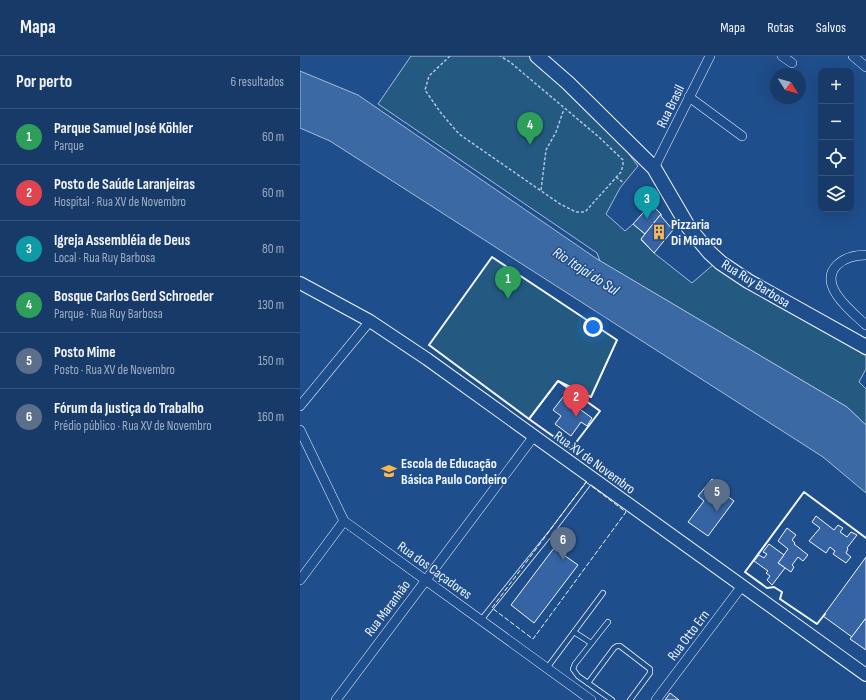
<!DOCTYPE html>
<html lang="pt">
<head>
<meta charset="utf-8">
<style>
  :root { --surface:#173a69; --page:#244571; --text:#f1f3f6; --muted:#9eadc0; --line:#36547d; --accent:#ffb74d }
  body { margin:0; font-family:"Sofia Sans Condensed",sans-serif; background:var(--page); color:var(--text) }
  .controls { position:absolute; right:12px; top:12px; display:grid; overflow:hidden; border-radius:8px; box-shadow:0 4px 16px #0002 }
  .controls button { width:36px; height:36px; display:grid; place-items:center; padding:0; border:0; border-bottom:1px solid var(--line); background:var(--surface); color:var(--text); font:20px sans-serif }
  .compass { position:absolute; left:470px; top:12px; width:36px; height:36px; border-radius:50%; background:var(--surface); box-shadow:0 4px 16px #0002; rotate:127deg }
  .you { position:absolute; left:293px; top:271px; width:14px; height:14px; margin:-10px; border:3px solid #fff; border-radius:50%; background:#1a73e8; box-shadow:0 0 0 6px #1a73e833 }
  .badge { display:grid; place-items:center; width:26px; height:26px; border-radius:50%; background:var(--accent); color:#fff; font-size:13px; font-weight:700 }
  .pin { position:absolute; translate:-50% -33px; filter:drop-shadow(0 1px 2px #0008) }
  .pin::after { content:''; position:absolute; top:21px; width:14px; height:12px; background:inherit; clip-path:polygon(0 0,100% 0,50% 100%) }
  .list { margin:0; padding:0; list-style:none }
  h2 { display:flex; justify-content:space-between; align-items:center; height:52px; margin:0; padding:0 16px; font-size:17px }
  h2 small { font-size:13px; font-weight:400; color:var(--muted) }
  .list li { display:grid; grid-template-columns:26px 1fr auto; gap:12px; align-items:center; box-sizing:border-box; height:56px; padding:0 16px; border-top:1px solid var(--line) }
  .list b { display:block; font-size:15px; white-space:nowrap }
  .list p { margin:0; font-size:13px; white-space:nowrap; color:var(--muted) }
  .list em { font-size:13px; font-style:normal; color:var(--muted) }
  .icon { flex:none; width:22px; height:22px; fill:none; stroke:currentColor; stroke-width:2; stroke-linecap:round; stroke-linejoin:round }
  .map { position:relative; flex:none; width:566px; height:644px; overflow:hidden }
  header { display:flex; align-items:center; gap:24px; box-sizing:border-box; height:56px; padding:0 20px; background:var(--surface); border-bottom:1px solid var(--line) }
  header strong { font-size:19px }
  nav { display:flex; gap:22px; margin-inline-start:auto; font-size:14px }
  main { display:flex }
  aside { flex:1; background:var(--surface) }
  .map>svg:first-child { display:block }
  .green { fill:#245a82; stroke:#a8bbd7 }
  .water { fill:#3b69a3; stroke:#a8bbd7 }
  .building { fill:#3563a3; stroke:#f2f6ff }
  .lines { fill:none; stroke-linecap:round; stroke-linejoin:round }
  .service-casing { stroke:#f2f6ff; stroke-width:6 }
  .minor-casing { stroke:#f2f6ff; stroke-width:10 }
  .secondary-casing { stroke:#f2f6ff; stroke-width:14 }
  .primary-casing { stroke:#f2f6ff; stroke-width:16 }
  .path { stroke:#b3c4dc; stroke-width:1.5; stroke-dasharray:3 2; stroke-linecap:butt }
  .service { stroke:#1f4e8c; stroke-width:4.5 }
  .minor { stroke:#1f4e8c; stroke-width:9 }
  .secondary { stroke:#1f4e8c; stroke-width:12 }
  .primary { stroke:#1f4e8c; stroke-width:14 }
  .fence { stroke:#f2f6ff; stroke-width:1; stroke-dasharray:5 2; stroke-linecap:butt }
  .wall { stroke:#f2f6ff; stroke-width:2 }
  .labels { text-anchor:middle; stroke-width:3; stroke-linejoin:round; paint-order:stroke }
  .street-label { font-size:14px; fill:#f2f6ff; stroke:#1f4e8c }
  .poi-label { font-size:14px; font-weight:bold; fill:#f2f6ff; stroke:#1f4e8c; text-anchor:start }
  .water-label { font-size:15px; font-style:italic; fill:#f2f6ff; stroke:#1f4e8c }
</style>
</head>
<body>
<header>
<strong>Mapa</strong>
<nav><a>Mapa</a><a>Rotas</a><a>Salvos</a></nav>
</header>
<main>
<aside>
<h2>Por perto<small>6 resultados</small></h2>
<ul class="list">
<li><span class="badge" style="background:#2e9e5b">1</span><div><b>Parque Samuel José Köhler</b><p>Parque</p></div><em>60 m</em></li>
<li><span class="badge" style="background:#e0444e">2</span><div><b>Posto de Saúde Laranjeiras</b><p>Hospital · Rua XV de Novembro</p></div><em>60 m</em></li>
<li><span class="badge" style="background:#0f9aa8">3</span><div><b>Igreja Assembléia de Deus</b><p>Local · Rua Ruy Barbosa</p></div><em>80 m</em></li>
<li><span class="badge" style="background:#2e9e5b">4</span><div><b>Bosque Carlos Gerd Schroeder</b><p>Parque · Rua Ruy Barbosa</p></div><em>130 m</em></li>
<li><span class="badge" style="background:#5c6f8a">5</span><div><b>Posto Mime</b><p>Posto · Rua XV de Novembro</p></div><em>150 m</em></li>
<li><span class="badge" style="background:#5c6f8a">6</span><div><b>Fórum da Justiça do Trabalho</b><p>Prédio público · Rua XV de Novembro</p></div><em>160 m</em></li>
</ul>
</aside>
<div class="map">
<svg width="566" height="644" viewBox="0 0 566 644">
  <rect width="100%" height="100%" fill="#1f4e8c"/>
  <g class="green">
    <path d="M111,0H234L306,68L338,110L320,132L306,158L325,175L333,168L345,178L341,184L354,197L392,227L414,208L566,300V313L559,326L566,333V369L547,351L300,205L297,197L78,48Z"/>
    <path d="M192,201L317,284L291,341L258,325L229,363L129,289Z"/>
  </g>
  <path class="water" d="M0,15L58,39L297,203L547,351L566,369V437L523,401L30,85L0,72Z"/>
  <g class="building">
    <path d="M351,148L361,158L345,178L333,168Z"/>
    <path d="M361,158V160L373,174L354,197L341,183Z"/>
    <path d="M263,341L292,362L287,370L281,366L271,380L255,368L261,360L253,354Z"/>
    <path d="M412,423L422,430L419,434L434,445L408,480L388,466L404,445L398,440Z"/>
    <path d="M516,460L534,474L538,469L543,472L540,476L547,481L551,476L557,479L547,492L548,493L546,497L551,501L546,507L533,498L535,495L530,491L526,497L509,485L520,472L512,466Z"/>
    <path d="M487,472L496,479L492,484L495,487L494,488L508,499L503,505L498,501L492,509L494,511L491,516L478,507L488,493L478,485Z"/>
    <path d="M469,488L484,499L478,507L485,512L472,529L467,524L470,520L466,517L468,515L454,505L459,499L464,502L467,498L463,496Z"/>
    <path d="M254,492L278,509L234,567L211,549Z"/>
    <path d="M566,501V562L552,581L523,560Z"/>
    <path d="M566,562V594L550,583Z"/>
    <path d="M370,637L379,644H365Z"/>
  </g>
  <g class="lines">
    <defs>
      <g id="service">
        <path d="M181,564L250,478L292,423"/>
        <path d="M308,566L275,608L273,613L278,620L312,644"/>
        <path d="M274,576L291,587"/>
        <path d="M247,612L303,537"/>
        <path d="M288,627L314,592L317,590H320L350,613V617L330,644"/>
      </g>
      <g id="minor">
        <path d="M482,0L492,7"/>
        <path d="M553,0L566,11"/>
        <path d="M389,41L442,80"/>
        <path d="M354,112L410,0"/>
        <path d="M566,199C556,199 545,201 537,209C517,229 552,256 566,269"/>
        <path d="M0,350L70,265"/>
        <path d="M0,374L44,465L291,644"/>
        <path d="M0,524L44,465"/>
        <path d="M36,644L234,380"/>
        <path d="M356,644L442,530"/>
      </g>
      <path id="secondary" d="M0,227L70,265L127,303L566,619"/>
      <path id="primary" d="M237,0L268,27L354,112L389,172L409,196L421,207L448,225L566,291"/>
    </defs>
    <use href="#service" class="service-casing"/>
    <use href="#minor" class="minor-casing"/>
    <use href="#secondary" class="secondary-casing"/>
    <use href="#primary" class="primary-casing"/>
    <g class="path">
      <path d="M150,0L129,20L125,34L141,57L159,78L260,148L276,156H285L321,116L323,109V104L300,82L210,6L200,0"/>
      <path d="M316,121L324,127"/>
      <path d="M241,134L246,94L256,76L264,53"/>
    </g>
    <use href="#service" class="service"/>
    <use href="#minor" class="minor"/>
    <use href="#secondary" class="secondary"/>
    <use href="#primary" class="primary"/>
    <path class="fence" d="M286,426L326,456L233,583L192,552Z"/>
    <g class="wall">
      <path d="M192,201L317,284L291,341L258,325L229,363L129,289Z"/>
      <path d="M258,325L300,355L271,393L229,363Z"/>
      <path d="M525,558L517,568L480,543L482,536L474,531L467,532L445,516L504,436L566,482"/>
    </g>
  </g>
  <defs>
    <symbol id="building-bare" viewBox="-9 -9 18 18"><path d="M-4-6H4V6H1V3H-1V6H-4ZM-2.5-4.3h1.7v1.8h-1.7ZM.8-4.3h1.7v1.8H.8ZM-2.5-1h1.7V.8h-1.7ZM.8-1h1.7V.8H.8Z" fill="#ffb74d" stroke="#1f4e8c" stroke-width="2.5" paint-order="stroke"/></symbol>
    <symbol id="school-bare" viewBox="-9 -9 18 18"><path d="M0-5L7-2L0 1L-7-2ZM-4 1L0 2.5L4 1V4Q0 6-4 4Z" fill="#ffb74d" stroke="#1f4e8c" stroke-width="2.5" paint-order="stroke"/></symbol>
  </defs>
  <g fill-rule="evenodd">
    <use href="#building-bare" x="348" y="165" width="22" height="22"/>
    <use href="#school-bare" x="78" y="404" width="22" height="22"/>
  </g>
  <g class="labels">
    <g class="street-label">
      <text transform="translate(370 50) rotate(-64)" y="5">Rua Brasil</text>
      <text transform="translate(456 227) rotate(32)" y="5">Rua Ruy Barbosa</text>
      <text transform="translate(295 406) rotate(36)" y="5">Rua XV de Novembro</text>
      <text transform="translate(135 514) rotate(36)" y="5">Rua dos Caçadores</text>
      <text transform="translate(87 552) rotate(-53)" y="5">Rua Maranhão</text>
      <text transform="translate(388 579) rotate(-53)" y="5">Rua Otto Ern</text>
    </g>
    <g class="poi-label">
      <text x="371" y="173">Pizzaria<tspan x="371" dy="16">Di Mônaco</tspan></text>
      <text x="101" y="412">Escola de Educação<tspan x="101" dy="16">Básica Paulo Cordeiro</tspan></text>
    </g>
    <g class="water-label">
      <text transform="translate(286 215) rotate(33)" y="5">Rio Itajaí do Sul</text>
    </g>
  </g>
</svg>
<div class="controls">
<button>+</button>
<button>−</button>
<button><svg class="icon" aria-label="locate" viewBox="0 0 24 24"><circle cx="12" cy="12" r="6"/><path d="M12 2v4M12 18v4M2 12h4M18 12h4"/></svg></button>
<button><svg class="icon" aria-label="layers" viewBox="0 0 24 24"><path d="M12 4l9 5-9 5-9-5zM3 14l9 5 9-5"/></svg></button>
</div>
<svg class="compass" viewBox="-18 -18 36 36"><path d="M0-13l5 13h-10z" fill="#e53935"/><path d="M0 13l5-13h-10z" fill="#9eadc0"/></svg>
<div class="you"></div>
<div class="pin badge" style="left:208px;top:243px;background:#2e9e5b">1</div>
<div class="pin badge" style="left:276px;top:361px;background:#e0444e">2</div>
<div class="pin badge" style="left:347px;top:163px;background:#0f9aa8">3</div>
<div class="pin badge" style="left:230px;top:89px;background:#2e9e5b">4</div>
<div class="pin badge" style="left:417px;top:456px;background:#5c6f8a">5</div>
<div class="pin badge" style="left:263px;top:504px;background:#5c6f8a">6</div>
</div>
</main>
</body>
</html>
